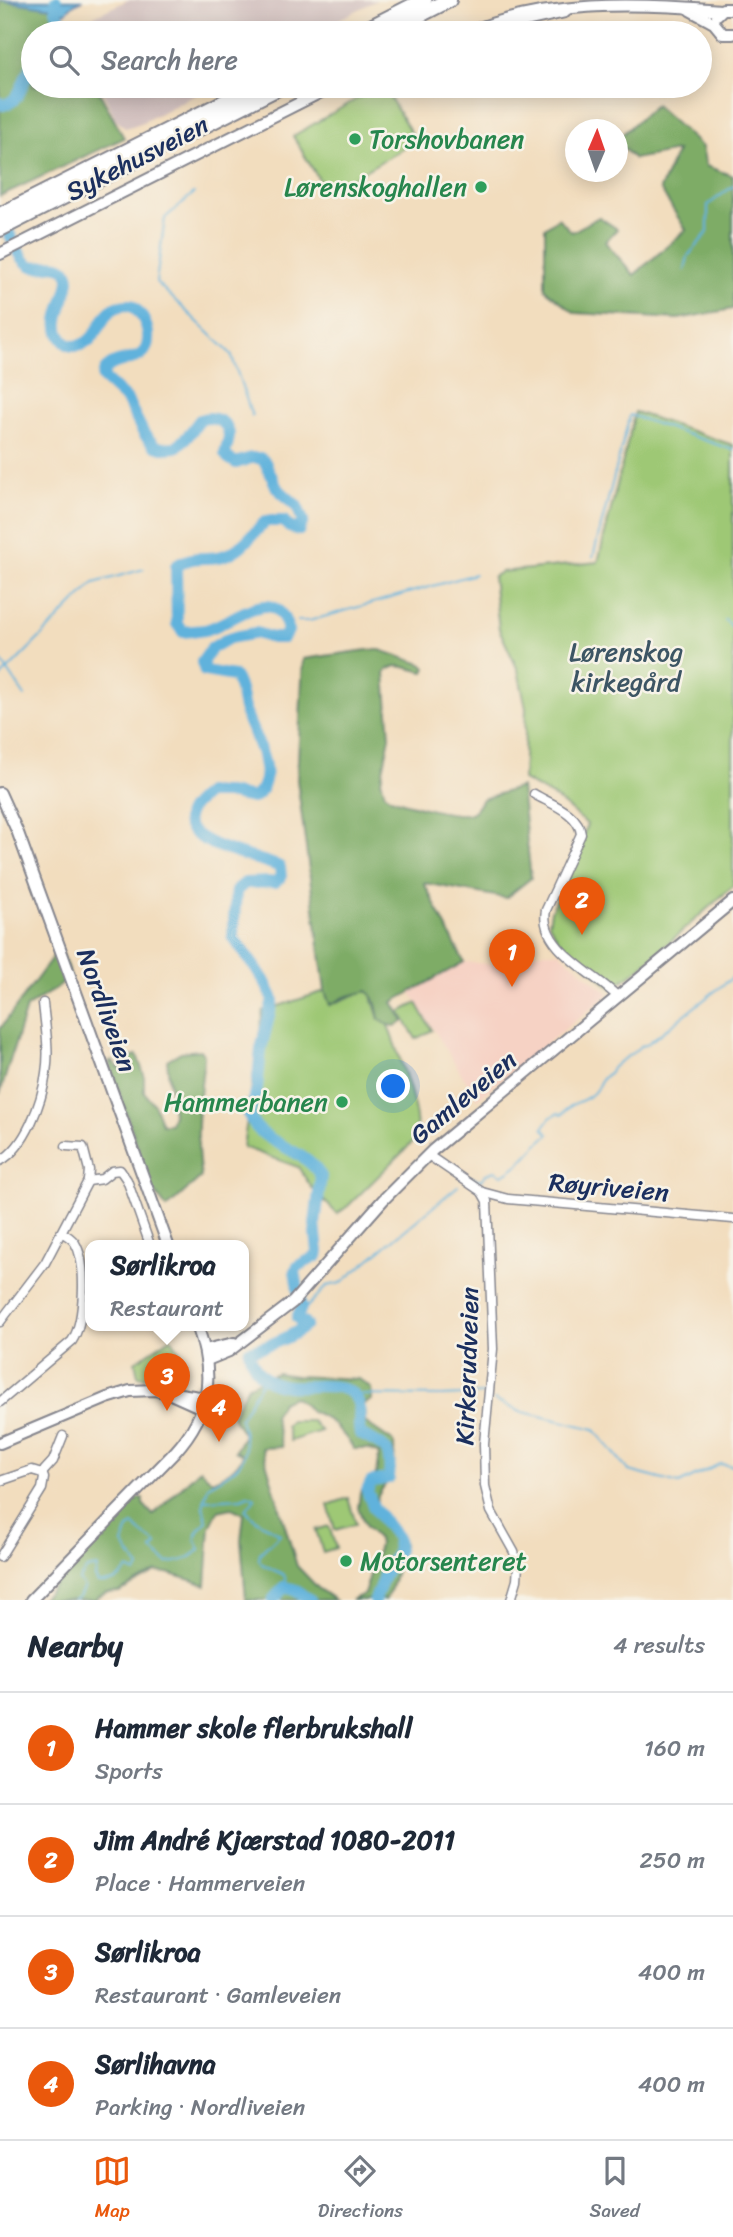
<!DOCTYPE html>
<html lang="en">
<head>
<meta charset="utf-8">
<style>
  :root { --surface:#fff; --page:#f6f6f7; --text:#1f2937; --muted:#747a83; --line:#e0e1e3; --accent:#ea580c }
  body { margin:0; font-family:Sriracha,sans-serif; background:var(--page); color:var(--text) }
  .compass { position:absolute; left:565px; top:119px; width:63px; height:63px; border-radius:50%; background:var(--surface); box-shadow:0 4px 18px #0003; rotate:2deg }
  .you { position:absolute; left:394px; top:1087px; width:24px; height:24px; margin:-18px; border:5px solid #fff; border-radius:50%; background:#1a73e8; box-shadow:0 0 0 10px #1a73e833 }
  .badge { display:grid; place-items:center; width:46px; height:46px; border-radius:50%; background:var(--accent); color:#fff; font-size:23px; font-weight:700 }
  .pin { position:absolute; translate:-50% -58px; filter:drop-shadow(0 2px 4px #0008) }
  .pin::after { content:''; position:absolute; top:37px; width:24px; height:21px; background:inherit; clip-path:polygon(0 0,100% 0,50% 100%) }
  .popup { position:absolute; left:85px; top:1240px; width:164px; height:91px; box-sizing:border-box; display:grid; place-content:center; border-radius:14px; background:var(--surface); filter:drop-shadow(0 2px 5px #0005); font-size:23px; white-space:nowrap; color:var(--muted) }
  .popup b { font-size:26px; color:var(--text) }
  .popup::after { content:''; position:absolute; left:50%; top:100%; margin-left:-14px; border:14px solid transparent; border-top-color:var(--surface) }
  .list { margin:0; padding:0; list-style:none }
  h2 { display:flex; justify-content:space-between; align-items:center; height:91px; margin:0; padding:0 28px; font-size:30px }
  h2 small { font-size:23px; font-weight:400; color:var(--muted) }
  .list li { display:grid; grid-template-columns:46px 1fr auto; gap:21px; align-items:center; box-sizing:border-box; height:112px; padding:0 28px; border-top:2px solid var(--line) }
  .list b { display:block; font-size:26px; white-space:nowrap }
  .list p { margin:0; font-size:23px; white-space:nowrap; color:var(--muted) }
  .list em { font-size:23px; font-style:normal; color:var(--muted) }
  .icon { flex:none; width:38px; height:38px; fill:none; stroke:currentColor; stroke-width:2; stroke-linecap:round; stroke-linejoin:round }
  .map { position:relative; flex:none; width:733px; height:1600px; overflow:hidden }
  .search { position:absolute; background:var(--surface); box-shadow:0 4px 18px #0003; left:21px; right:21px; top:21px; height:77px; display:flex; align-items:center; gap:18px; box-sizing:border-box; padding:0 24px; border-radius:38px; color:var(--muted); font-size:26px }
  .sheet { height:539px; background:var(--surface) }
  nav { display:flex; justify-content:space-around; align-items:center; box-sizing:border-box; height:98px; border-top:2px solid var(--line); background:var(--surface); font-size:19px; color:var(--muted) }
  nav a { display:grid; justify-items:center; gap:4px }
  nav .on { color:var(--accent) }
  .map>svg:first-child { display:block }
  .built { fill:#f6d2c4 }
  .industrial { fill:#d1bfbe }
  .green { fill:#9ec874; stroke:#5c7c69; stroke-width:2 }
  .forest { fill:#7eac66; stroke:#4c6e62; stroke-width:2 }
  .water { fill:#61b2dc; stroke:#3e709d; stroke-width:2 }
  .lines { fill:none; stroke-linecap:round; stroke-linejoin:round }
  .stream { stroke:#61b2dc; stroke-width:2 }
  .river { stroke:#61b2dc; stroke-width:12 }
  .street-casing { stroke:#86868e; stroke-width:11 }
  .secondary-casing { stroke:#86868e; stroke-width:14 }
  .highway-casing { stroke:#86868e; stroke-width:18 }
  .street { stroke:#fff; stroke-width:8 }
  .secondary { stroke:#fff; stroke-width:10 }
  .highway { stroke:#fff; stroke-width:14 }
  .leisure-dot { fill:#2e9e5b; stroke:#f7f3e8; stroke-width:2.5 }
  .labels { text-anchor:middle; stroke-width:5; stroke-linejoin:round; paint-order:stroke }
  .leisure-label { font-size:26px; fill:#27864d; stroke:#f7f3e8; text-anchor:start }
  .street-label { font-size:26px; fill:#1b2f5e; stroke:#f7f3e8 }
  .park-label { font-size:26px; fill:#3c5564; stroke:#f7f3e8 }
</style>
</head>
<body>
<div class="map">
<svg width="733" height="1600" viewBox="0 0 733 1600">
  <rect width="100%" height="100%" fill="#f7f3e8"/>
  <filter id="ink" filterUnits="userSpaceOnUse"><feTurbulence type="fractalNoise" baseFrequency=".0143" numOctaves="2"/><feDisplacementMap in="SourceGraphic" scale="14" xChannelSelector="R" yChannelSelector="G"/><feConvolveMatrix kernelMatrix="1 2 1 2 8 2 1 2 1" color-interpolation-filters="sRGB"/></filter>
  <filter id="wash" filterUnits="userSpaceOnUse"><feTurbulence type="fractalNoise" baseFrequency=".00686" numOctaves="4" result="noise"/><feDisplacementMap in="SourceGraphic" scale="28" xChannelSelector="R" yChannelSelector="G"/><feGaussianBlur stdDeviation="1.57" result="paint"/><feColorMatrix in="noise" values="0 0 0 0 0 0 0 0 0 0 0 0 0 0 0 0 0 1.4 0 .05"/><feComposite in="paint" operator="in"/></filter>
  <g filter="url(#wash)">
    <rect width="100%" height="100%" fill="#f2ddbe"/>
    <path class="built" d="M540,952H559L609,994L477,1099L410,991L464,962L489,964L520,954Z"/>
    <g class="industrial">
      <path d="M128,0H377L313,33H85L92,17Z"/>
      <path d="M100,86H213L141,123L126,128L115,118Z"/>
    </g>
    <g class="green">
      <path d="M379,86H383L416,141L327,193L293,136Z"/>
      <path d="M635,412L733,445V886L638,970L612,988L560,942L549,924L551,911L577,857L587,824L556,798L523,780L526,708L518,670L499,629L493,577L501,572L598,562Z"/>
      <path d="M325,991L330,1005L364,991L371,993L379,1019L388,1025C396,1050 424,1116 415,1140L348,1206L337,1214L312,1188L298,1167L243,1147L263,1011Z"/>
      <path d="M417,1003L432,1030L416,1039L400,1012Z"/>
      <path d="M171,1338L181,1353L184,1369L143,1377L138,1376L135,1362Z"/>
      <path d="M291,1421H312L321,1431L290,1441L286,1426Z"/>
      <path d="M348,1498L356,1524L335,1530L328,1505Z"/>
      <path d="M329,1526L336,1548L323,1552L316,1530Z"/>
    </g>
    <g class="forest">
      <path d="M0,0H49L69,33H33V86H96L124,138L0,196Z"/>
      <path d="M655,105L702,147L706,166L733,176V309L678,319L575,313L545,289V228L558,218L572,232L599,217L617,229L605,242L634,275L686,230L660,189L677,151L634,159L618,143V138Z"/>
      <path d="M367,650H380L422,664L426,668L424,672L404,667L396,666L387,670L385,673L390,737L381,780L385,794L391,798C405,803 461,820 472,812C477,809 479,803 482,799L521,787L531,878L506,898L424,883L464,962L393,1002L404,1021L395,1026L388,1025L379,1019C377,1009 376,996 367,991L345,997L330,1005L325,991L297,780L303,659Z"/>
      <path d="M60,947L71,978L26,1008L0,1094V1029Z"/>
      <path d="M200,1050L204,1056C200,1097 194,1136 201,1177L167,1208L151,1188L109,1062L112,1061L119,1068L124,1066L125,1058L137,1055L144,1075V1092L154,1104L162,1124H170L173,1114L167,1060L181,1052Z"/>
      <path d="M277,1373L296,1376L359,1379L371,1388L372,1400L364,1404L365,1422L394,1442C394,1453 396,1466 391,1475C386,1487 373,1495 377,1509C381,1524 400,1529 403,1544L391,1589L385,1600H351L364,1594L379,1545L378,1539L366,1527L358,1508L360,1493L376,1474L379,1454L369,1449H354C345,1435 327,1414 311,1412L305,1405L293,1397L281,1402L274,1416L282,1447L262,1448L297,1566L319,1589L335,1600H246L241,1540L244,1514L232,1508L218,1511L210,1527L206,1585L168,1573L156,1572L119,1592L106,1593L94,1600H41L138,1498H143V1504L153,1515L200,1469L212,1481C225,1475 237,1469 243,1455L235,1451L244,1435L232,1416L248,1385Z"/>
    </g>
    <path class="water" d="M0,0H83L74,4L65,13L53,8Z"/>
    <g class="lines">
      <g class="stream">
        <path d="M194,193L165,218L156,282L231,354L252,416"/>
        <path d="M685,270L688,256L708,232V205L733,186"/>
        <path d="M593,557L630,415L733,450"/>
        <path d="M725,620L733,628"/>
        <path d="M298,621H309L475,574"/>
        <path d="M286,622H291"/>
        <path d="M0,659L25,696"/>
        <path d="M0,678L94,583L144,569"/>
        <path d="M469,1177L481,1180L486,1174L495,1171L502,1175C521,1167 532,1147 549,1134L543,1128L550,1118L558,1113L562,1115C574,1099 579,1105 591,1095C600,1089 598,1078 609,1073C615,1060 631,1058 640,1046L646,1045L733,977"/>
        <path d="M301,1308H306L327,1286L341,1283L458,1186"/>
        <path d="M353,1395L442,1396L483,1394"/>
        <path d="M494,1400L519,1411L594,1429L629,1471L679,1484L720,1464L733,1466"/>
        <path d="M206,1500L241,1498L248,1495L255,1498L246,1510C259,1525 265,1524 280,1534L260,1553L259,1560L262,1564L284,1575L287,1583L284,1587"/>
        <path d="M74,1600L79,1597L84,1587L79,1580L87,1569L97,1567L95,1577L98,1583C112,1583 119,1581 127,1569L136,1573L139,1568L123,1544C125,1537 126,1527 134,1525C140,1535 149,1536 157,1545L152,1550L167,1563C181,1562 191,1559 200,1549L195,1540L199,1529L207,1521L203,1507L208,1486C245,1465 251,1460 240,1418L264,1378"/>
      </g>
      <g class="river">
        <path d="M56,0V9L64,33"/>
        <path d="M0,103L3,105C23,101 22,78 33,64"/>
        <path d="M2,218C8,229 20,263 32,266C44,269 54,261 65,269C68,274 69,274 69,280C68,300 46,325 66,343C72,348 80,346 87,342C105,330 100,304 131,305C140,312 146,321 148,333C151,367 119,355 107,368C103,371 104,373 103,378L127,400L144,434L155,446L163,448L176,447L187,437L200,420C211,415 228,420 229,435C229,441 226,448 225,454L228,458L236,463L251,458H260L265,462L277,488L297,506L303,521L299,530L289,527L284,521H266C254,532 243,548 228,554C209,563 196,552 176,566L177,624L183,632C190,631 198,631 205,630C234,623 277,579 288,631L283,638H272L256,633L229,638L212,648L202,662L205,671L234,676C242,687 241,700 245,712C253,737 282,778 253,798L227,793H207C200,799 188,808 187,818C185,845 262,858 280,867L281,877L275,882L245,883L236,891L233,937L264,980L273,999L261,1049L257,1089L249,1115C259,1141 290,1145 310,1163C314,1166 318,1172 321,1176L315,1224L318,1252L317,1256L298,1266L295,1271L301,1308L297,1318L306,1325C289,1339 270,1345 249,1351C263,1413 332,1368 355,1397C363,1406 357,1423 360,1434C385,1447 392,1446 389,1478L371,1482L367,1491L374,1508L397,1538L398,1550L384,1575L375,1600"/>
        <path d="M273,1600L284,1587L293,1589L310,1600"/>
      </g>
    </g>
  </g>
  <g filter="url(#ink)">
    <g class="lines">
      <defs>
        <g id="street">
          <path d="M534,794C551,804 579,813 581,834L546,910C538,948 596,974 618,997"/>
          <path d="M428,1155L482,1192L487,1201L493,1349L484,1444L485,1486L491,1511L514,1552L518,1565L517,1580L511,1600"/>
          <path d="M0,1161C26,1147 42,1102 46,1073C50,1050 45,1025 43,1003"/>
          <path d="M88,1181L102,1179L112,1171L120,1170L127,1180L150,1245"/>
          <path d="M482,1192L508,1199L733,1219"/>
          <path d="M0,1322L45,1263L88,1181L89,1170L83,1147L66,1146"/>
          <path d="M0,1402L72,1341C85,1321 87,1263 75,1243C71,1238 67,1235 62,1233"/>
          <path d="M42,1473L53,1461L63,1436"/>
          <path d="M0,1481L32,1470L42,1473L44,1478L42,1489L0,1557"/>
        </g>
        <g id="secondary">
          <path d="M690,10L714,23L723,34H733"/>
          <path d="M717,15L723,9H733"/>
          <path d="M489,29L565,12"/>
          <path d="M466,33C546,0 635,3 721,10"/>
          <path d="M0,254L333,86"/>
          <path d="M0,793L18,833L168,1245"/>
          <path d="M205,1350L234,1343"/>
          <path d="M207,1360L229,1351L293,1302L383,1200L433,1150L733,901"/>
          <path d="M173,1395L202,1408"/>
          <path d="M0,1443L107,1398L130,1391L154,1390L206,1398"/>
          <path d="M31,1600L175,1452C211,1412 215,1375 197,1325"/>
        </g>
        <g id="highway">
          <path d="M359,33L424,0"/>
          <path d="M385,33L449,0"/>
          <path d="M0,215L256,86"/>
          <path d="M0,229L282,86"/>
        </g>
      </defs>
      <use href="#street" class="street-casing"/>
      <use href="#secondary" class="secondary-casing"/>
      <use href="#highway" class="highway-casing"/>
      <use href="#street" class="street"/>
      <use href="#secondary" class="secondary"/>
      <use href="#highway" class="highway"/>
    </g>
  </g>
  <g class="leisure-dot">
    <circle cx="355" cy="139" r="7"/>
    <circle cx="481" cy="187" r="7"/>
    <circle cx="342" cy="1102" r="7"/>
    <circle cx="346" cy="1561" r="7"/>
  </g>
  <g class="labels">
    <g class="leisure-label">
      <text x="369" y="148">Torshovbanen</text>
      <text x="467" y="196" text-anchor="end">Lørenskoghallen</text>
      <text x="328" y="1111" text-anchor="end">Hammerbanen</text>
      <text x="360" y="1570">Motorsenteret</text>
    </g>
    <g class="street-label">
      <text transform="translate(137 158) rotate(-27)" y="9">Sykehusveien</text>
      <text transform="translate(107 1010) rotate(70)" y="9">Nordliveien</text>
      <text transform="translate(463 1097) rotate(-40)" y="9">Gamleveien</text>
      <text transform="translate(609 1187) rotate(5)" y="9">Røyriveien</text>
      <text transform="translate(467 1366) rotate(-88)" y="9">Kirkerudveien</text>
    </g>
    <g class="park-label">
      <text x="626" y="661">Lørenskog<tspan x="626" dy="30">kirkegård</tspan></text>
    </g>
  </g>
</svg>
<svg class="compass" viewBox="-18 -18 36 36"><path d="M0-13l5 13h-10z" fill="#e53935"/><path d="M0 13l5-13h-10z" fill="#747a83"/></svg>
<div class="you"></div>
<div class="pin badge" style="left:512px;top:987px">1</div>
<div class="pin badge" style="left:582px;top:935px">2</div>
<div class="pin badge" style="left:167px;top:1411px">3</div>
<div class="popup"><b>Sørlikroa</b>Restaurant</div>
<div class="pin badge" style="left:219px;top:1442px">4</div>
<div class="search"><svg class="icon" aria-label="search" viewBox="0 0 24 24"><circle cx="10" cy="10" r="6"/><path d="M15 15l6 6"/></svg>Search here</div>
</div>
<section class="sheet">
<h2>Nearby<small>4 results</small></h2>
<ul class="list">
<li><span class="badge">1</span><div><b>Hammer skole flerbrukshall</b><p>Sports</p></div><em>160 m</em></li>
<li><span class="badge">2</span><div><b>Jim André Kjærstad 1080-2011</b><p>Place · Hammerveien</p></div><em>250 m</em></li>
<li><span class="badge">3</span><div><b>Sørlikroa</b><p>Restaurant · Gamleveien</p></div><em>400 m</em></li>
<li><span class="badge">4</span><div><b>Sørlihavna</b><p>Parking · Nordliveien</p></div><em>400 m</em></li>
</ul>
</section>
<nav>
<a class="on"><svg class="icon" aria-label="map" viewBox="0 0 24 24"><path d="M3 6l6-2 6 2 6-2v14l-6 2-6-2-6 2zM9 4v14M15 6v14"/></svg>Map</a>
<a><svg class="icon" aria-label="directions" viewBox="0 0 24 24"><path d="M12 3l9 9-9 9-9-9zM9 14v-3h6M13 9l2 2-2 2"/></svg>Directions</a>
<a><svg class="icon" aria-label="saved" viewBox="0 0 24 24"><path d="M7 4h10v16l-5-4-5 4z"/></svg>Saved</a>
</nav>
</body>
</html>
